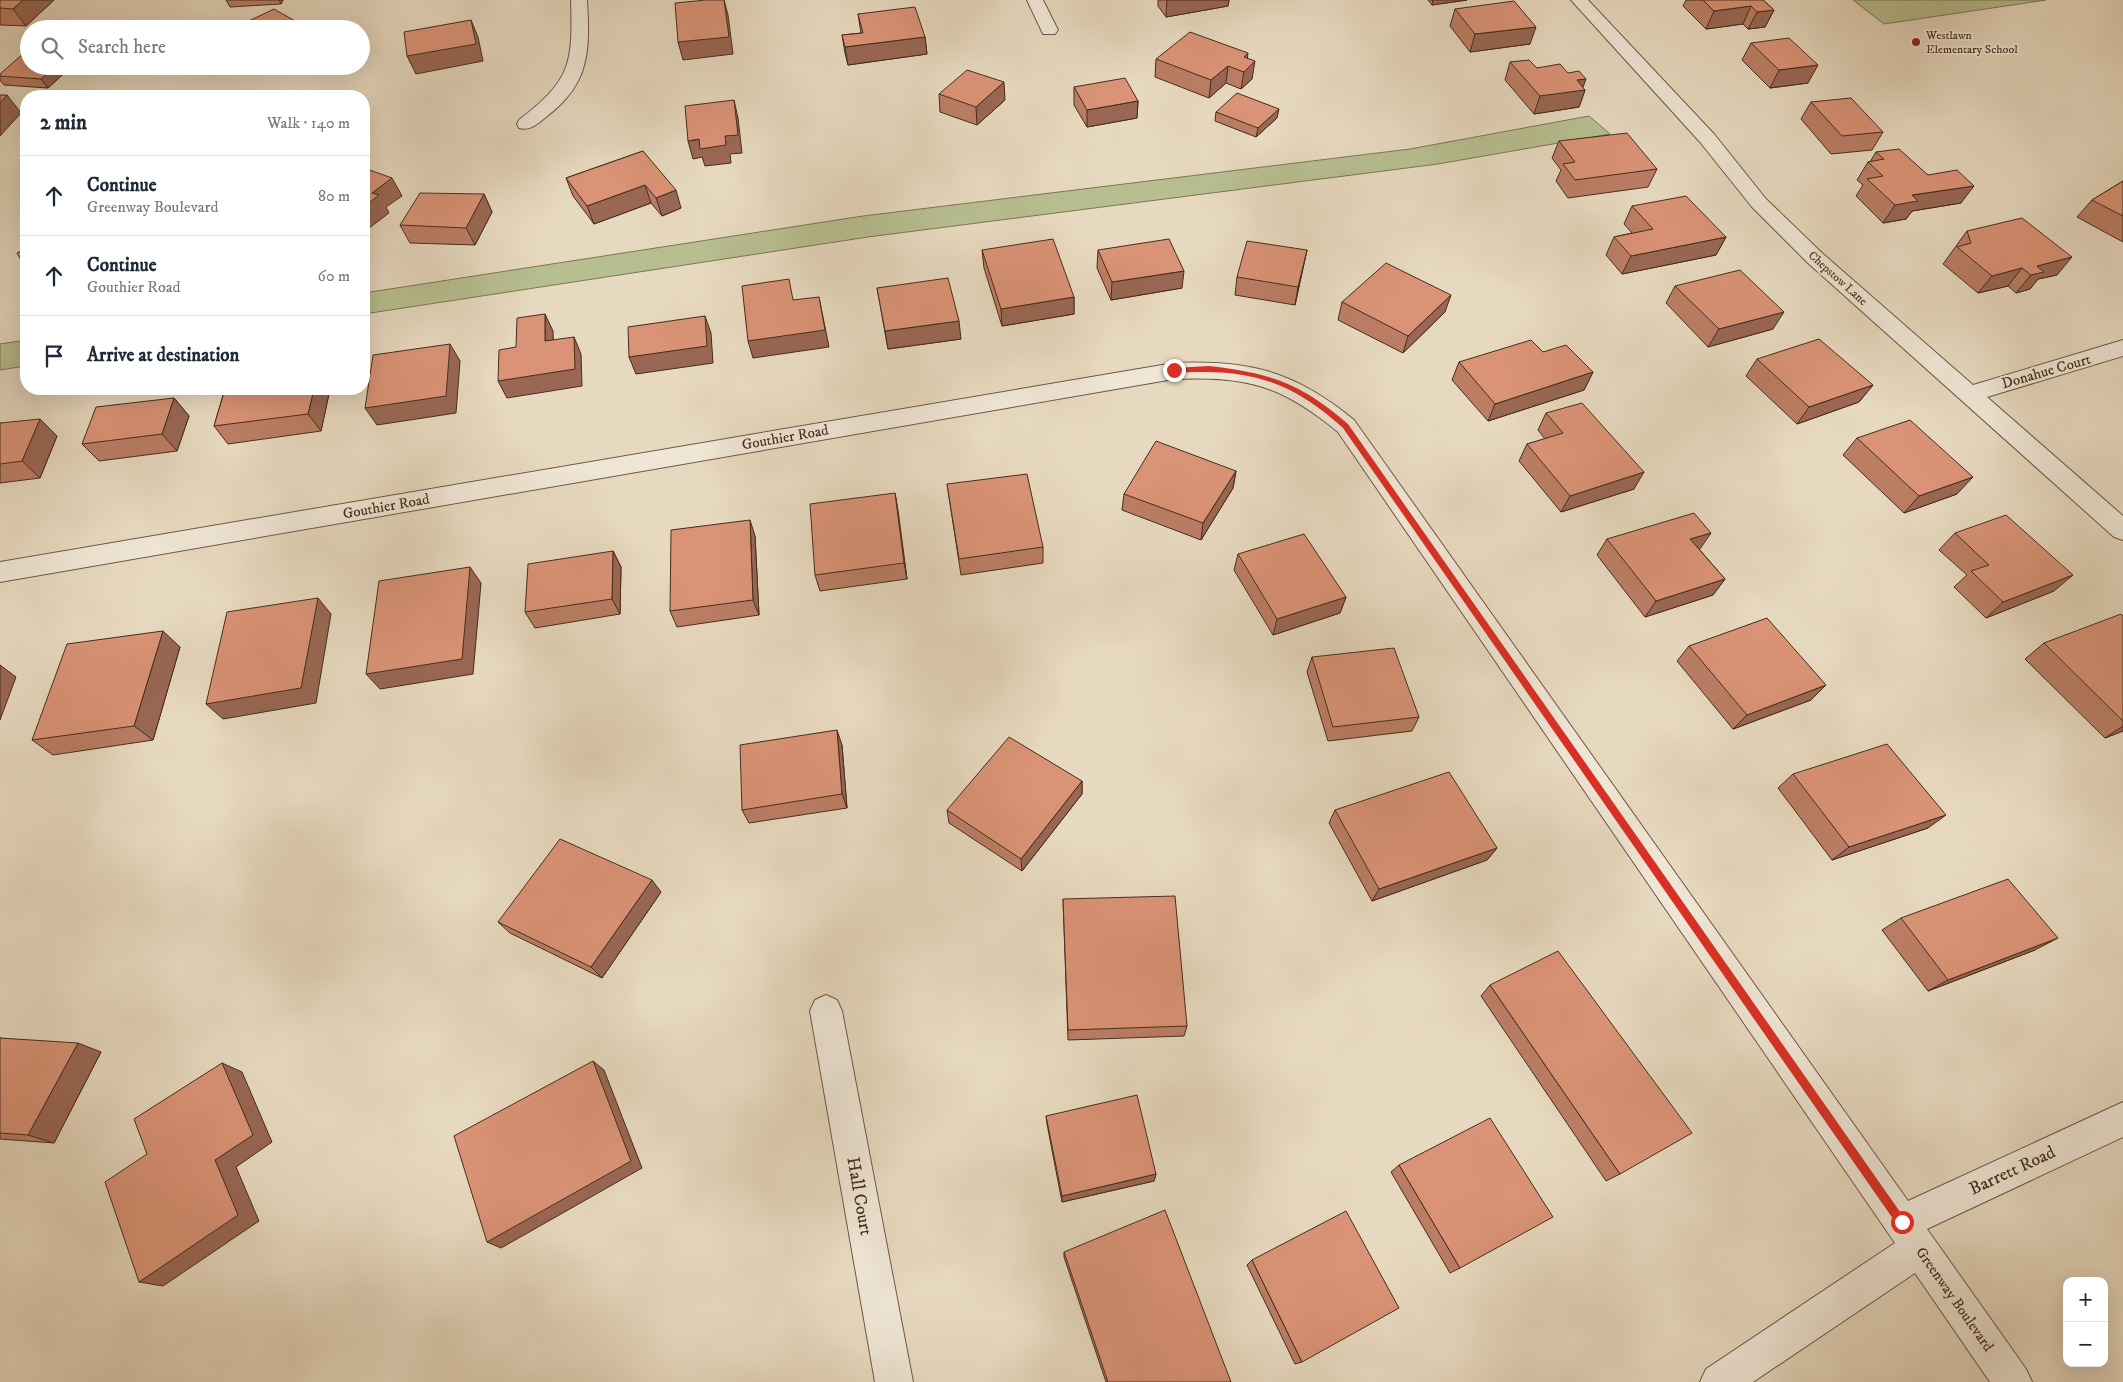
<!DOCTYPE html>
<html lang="en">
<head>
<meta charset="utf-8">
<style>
  :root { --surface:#fff; --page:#f6f6f7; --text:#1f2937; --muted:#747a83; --line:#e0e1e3 }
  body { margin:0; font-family:"IM FELL DW Pica",serif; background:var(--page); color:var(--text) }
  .controls { position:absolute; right:15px; bottom:15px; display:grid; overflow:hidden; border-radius:10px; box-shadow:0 5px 20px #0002 }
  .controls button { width:45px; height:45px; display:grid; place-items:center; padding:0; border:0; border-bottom:1px solid var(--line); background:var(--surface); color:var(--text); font:25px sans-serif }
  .stop { position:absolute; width:15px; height:15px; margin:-11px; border:4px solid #d93025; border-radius:50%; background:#fff }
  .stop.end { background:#d93025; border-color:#fff; box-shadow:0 1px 5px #0008 }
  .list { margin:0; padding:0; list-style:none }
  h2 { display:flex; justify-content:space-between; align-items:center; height:65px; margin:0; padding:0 20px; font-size:21px }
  h2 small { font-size:16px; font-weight:400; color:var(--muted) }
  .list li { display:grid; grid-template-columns:32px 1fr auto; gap:15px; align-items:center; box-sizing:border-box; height:80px; padding:0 20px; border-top:1px solid var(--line) }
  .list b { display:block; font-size:19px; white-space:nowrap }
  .list p { margin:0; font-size:16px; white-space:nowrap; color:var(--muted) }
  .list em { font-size:16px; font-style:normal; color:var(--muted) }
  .icon { flex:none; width:28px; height:28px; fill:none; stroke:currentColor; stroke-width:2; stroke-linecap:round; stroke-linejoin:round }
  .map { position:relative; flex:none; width:2123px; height:1382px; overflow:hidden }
  .search { position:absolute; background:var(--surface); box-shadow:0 5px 20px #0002; left:20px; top:20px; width:350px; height:55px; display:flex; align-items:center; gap:12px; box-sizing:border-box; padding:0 18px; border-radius:28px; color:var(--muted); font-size:19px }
  .panel { position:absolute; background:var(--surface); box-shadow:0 5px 20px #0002; left:20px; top:90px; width:350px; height:305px; border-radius:20px }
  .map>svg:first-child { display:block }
  .green { fill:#b7bf91; stroke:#7e7656 }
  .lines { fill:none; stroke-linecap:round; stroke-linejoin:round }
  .minor-casing { stroke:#6e5745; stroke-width:2 }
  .minor { fill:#efe6d5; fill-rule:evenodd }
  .wall { fill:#bb7e65; stroke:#452c1c }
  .shaded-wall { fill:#996753; stroke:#452c1c }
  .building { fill:#da9376; stroke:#452c1c }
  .route { fill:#d93025 }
  .poi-dot { fill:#8f2418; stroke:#efe6d5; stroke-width:2 }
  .labels { text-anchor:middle; stroke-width:4; stroke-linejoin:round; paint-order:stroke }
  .far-poi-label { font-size:12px; fill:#452c1c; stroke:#efe6d5; text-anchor:start }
  .far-street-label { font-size:12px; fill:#452c1c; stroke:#efe6d5 }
  .street-label { font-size:15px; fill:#452c1c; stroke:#efe6d5 }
  .near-street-label { font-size:18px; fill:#452c1c; stroke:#efe6d5 }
</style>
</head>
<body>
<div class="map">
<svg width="2123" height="1382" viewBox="0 0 2123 1382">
  <rect width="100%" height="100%" fill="#e7d9bf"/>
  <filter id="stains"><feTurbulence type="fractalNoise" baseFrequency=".004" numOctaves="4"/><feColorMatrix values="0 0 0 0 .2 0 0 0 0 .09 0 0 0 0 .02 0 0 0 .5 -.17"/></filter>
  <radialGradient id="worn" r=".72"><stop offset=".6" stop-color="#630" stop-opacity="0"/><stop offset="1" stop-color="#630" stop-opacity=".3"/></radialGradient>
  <g class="green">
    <path d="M1853,0H2046L1884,24Z"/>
    <path d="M1589,116L1610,134L1438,164L868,237L364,314V293L863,216L1410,149Z"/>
    <path d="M26,340V366L0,370V344Z"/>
  </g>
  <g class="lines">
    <defs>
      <g id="minor">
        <path d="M571,0H587C590,51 590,84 546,117C537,124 531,131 519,128L517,124L519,120C571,80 573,64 571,0Z"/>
        <path d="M1027,0H1043L1058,30L1055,34H1043Z"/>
        <path d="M1571,0H1588L1714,134L1766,199L1822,253L1973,385L2123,340V356L1987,397L2123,516V540L2114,537L1808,263L1752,207L1700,142Z"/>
        <path d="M1174,363C1250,360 1294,371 1354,420L1908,1201L2123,1102V1137L1927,1229L2026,1369L2032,1382H1990L1915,1273L1753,1382H1700L1706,1369L1895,1243L1338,432C1281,385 1247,376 1174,379L0,582V562Z"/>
        <path d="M826,995L837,1000L842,1011L913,1382H875L810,1011L815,1000Z"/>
      </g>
    </defs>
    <use href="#minor" class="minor-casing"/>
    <use href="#minor" class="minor"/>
  </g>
  <g class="wall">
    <path d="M0,0H54L26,26L0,25Z"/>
    <path d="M226,0H283L281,4L230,7Z"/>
    <path d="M1158,0H1229L1228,6L1166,17L1158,6Z"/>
    <path d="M1428,0H1467L1432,5Z"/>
    <path d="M1686,0H1763L1774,10L1765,27L1748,29L1743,24L1706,29L1683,6Z"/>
    <path d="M1455,9L1530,44L1470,52L1450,26Z"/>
    <path d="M858,14L925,37L927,54L848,65L845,53L842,35L861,33Z"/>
    <path d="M1751,43L1808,83L1770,88L1742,60Z"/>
    <path d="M1156,59H1247L1252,79L1241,89L1226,83L1209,98L1155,77Z"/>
    <path d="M1510,62L1537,68L1568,73L1585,90L1579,107L1534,114L1505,80Z"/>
    <path d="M72,66L48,88L4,85L0,80V74Z"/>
    <path d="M1074,87L1138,101L1137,118L1087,127L1074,105Z"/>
    <path d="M939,94L1005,100L977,125L940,112Z"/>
    <path d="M1811,102L1883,132L1872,150L1831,154L1801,119Z"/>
    <path d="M1216,112L1277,118L1256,137L1215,121Z"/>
    <path d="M1559,141L1657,169L1648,187L1568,198L1556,181L1561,170L1552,158Z"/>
    <path d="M643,151L681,208L662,216L651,203L594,224L573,196L566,178Z"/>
    <path d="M1876,152L1928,175L1961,203L1912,211L1906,219L1883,223L1856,196L1863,185L1857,180L1868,162H1870Z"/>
    <path d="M2123,181V242L2077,217L2092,200Z"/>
    <path d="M484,194L492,212L475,245L410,243L400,225Z"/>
    <path d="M1632,206L1726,237L1716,255L1622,274L1606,255L1614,237L1632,233L1624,224Z"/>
    <path d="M1967,231L2057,275L2038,279L2030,289L2016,293L2008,286L1978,293L1943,264Z"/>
    <path d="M982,250L1074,297V314L1002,326L984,268Z"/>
    <path d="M1098,250L1182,288L1111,300L1097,268Z"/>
    <path d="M1307,250L1295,305L1235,295L1237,277Z"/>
    <path d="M1675,286L1773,329L1708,347L1666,303Z"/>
    <path d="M877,288L961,339L888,349Z"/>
    <path d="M1342,302L1445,312L1403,353L1338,320Z"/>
    <path d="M1543,352L1593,372L1584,390L1488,421L1452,380L1459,362Z"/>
    <path d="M1757,359L1873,385L1859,402L1797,424L1746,376Z"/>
    <path d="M225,389H330L321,431L228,444L214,426Z"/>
    <path d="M174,398L189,416L177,451L99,461L82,444Z"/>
    <path d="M1546,413L1634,489L1561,512L1519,461L1527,444L1545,439L1538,430Z"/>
    <path d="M0,423L57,436L40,478L0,483Z"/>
    <path d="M1857,438L1957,494L1904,513L1843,455Z"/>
    <path d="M1236,471L1233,488L1201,540L1122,510L1124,494Z"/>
    <path d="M947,484L1043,547V563L961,575Z"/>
    <path d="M895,493L907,579L820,591L815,575Z"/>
    <path d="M1955,533L2054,591L1986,618L1954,587L1967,575L1939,550Z"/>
    <path d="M755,536L759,615L677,627L670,611Z"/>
    <path d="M1607,539L1700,549H1699L1725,579L1713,595L1645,617L1597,555Z"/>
    <path d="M613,551L621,567L620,614L535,628L525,612Z"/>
    <path d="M1238,554L1346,597L1340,613L1273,635L1234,570Z"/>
    <path d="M2123,616V731L2105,738L2025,659L2044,643Z"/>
    <path d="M1689,646L1826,685L1811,700L1733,729L1677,661Z"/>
    <path d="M180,647L153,740L53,755L32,740Z"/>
    <path d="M1312,657L1419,717L1412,731L1328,741L1307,672Z"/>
    <path d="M842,745L847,808L749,823L742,810Z"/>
    <path d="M1793,774L1928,828L1832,860L1778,788Z"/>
    <path d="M1082,781V794L1022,871L949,823L947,810Z"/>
    <path d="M1335,810L1497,848L1487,860L1372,901L1329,823Z"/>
    <path d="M661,892L602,978L510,933L498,922Z"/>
    <path d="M1063,899L1187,1026L1184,1036L1068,1040Z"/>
    <path d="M1901,918L2035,950L1928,991L1882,930Z"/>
    <path d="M1490,985L1620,1174L1606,1181L1481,996Z"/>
    <path d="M0,1038L101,1052L54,1143L0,1139Z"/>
    <path d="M1046,1116L1156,1174L1154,1181L1062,1202L1047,1124Z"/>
    <path d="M1399,1165L1460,1268L1450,1273L1391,1172Z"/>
    <path d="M1064,1252L1231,1382H1106L1064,1257Z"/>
    <path d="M1252,1260L1302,1362L1295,1364L1247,1265Z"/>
  </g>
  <g class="shaded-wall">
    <path d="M23,0H54L26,26L13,9Z"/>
    <path d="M279,0H283L281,4Z"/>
    <path d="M724,0L728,15L733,54L683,60L678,42Z"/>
    <path d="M1167,0H1229L1228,6L1166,17Z"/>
    <path d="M1433,0H1467L1432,5Z"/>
    <path d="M1751,6L1743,24L1706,29L1714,11Z"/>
    <path d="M1774,10L1765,27L1748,29L1757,12Z"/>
    <path d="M471,20L478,37L483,61L416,74L407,56Z"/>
    <path d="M1536,27L1530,44L1470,52L1475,34Z"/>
    <path d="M925,37L927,54L848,65L845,47Z"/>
    <path d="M1248,53L1246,70L1255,61L1252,79L1241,89L1244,72V57Z"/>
    <path d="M1818,65L1808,83L1770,88L1779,70Z"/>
    <path d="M55,66H72L48,88L41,79Z"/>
    <path d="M1228,66L1226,83L1209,98L1211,80Z"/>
    <path d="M1586,79L1582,90H1585L1579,107L1534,114L1540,96L1577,80Z"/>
    <path d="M1004,82L1005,100L977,125L976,107Z"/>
    <path d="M7,95L21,113L0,136V103Z"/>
    <path d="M734,100L738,118L742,153L730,154L731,163L705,166L702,157L693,159L688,141L725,136Z"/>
    <path d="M1138,101L1137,118L1087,127V110Z"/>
    <path d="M1279,109L1277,118L1256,137L1258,128Z"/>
    <path d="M392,178L402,196L386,207L389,213L364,232V207L372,193Z"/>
    <path d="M645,185L651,203L594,224L587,206Z"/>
    <path d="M1974,186L1961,203L1912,211L1906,219L1883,223L1895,205L1912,195Z"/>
    <path d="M676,190L681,208L662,216L656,198Z"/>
    <path d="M484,194L492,212L475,245L466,228Z"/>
    <path d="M1726,237L1716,255L1622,274L1631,256Z"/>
    <path d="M1307,250L1303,268L1295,305L1298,287Z"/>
    <path d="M2072,257L2057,275L2038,279L2030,289L2016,293L2031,275L2037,266Z"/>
    <path d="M2022,268L2008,286L1978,293L1992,276Z"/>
    <path d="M1184,271L1182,288L1111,300L1112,282Z"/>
    <path d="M1451,295L1445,312L1403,353L1408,336Z"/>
    <path d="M819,297L829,347L753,358L748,341Z"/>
    <path d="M1074,297V314L1002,326L1001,309Z"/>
    <path d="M1784,312L1773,329L1708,347L1719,329Z"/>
    <path d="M545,314L553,331L554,358L545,341Z"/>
    <path d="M705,316L711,333L713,363L636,374L629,357Z"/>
    <path d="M959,321L961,339L888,349L885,331Z"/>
    <path d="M574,337L581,354L582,386L507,398L498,381Z"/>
    <path d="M450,344L460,361L456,413L377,425L365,408Z"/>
    <path d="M1593,372L1584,390L1488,421L1495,404Z"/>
    <path d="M1873,385L1859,402L1797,424L1809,407Z"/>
    <path d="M314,389H330L321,431L308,414Z"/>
    <path d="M174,398L189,416L177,451L162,434Z"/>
    <path d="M40,419L57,436L40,478L22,461Z"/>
    <path d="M1236,471L1233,488L1201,540L1203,523Z"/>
    <path d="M1644,472L1634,489L1561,512L1570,496Z"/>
    <path d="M1973,477L1957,494L1904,513L1919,496Z"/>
    <path d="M895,493L898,510L907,579L904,563Z"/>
    <path d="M750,520L755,536L759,615L753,600Z"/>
    <path d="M1711,533L1700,549L1679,555L1690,539Z"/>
    <path d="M613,551L621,567L620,614L612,599Z"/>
    <path d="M470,567L481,583L473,674L380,689L366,674Z"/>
    <path d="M2073,575L2054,591L1986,618L2003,602Z"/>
    <path d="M1725,579L1713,595L1645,617L1656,601Z"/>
    <path d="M1346,597L1340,613L1273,635L1277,619Z"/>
    <path d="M318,598L331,614L316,703L223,719L206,704Z"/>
    <path d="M163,631L180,647L153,740L134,726Z"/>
    <path d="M0,665L16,677L0,720Z"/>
    <path d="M1826,685L1811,700L1733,729L1747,715Z"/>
    <path d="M2123,726V731L2105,738Z"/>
    <path d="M837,730L842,745L847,808L842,794Z"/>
    <path d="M1082,781V794L1022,871L1021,859Z"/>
    <path d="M1946,815L1928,828L1832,860L1849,847Z"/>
    <path d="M1497,848L1487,860L1372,901L1379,889Z"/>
    <path d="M652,880L661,892L602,978L591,967Z"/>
    <path d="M2058,938L2035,950L1928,991L1948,980Z"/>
    <path d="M78,1043L101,1052L54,1143L28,1135Z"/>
    <path d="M593,1061L604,1070L642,1168L501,1248L487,1242Z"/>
    <path d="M222,1063L242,1072L272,1142L236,1167L259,1221L163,1286L139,1282L215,1160Z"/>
    <path d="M1156,1174L1154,1181L1062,1202V1196Z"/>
  </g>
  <g class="building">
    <path d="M0,0H23L13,9L0,8Z"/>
    <path d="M706,0H724L729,37L678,42L675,3Z"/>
    <path d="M1703,0H1763L1774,10L1757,12L1751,6L1714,11Z"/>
    <path d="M1514,1L1536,27L1475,34L1455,9Z"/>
    <path d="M915,7L925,37L845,47L842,35L863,33L858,14Z"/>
    <path d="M274,9L309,29H232Z"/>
    <path d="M471,20L476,44L407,56L404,32Z"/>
    <path d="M1190,32L1248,53L1244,57L1255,61L1244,72L1228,66L1211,80L1156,59Z"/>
    <path d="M1789,38L1818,65L1779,70L1751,43Z"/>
    <path d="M24,53H29V66H55L41,79L0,76V74Z"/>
    <path d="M1529,60L1537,68L1560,64L1568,73L1579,71L1586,79L1577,80L1585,90L1540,96L1510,62Z"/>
    <path d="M967,70L1004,82L976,107L939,94Z"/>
    <path d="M1125,78L1138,101L1087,110L1074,87Z"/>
    <path d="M1237,93L1279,109L1258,128L1216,112Z"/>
    <path d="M0,95H7L0,103Z"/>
    <path d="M1851,98L1883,132L1842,136L1811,102Z"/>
    <path d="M734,100L738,135L725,136L726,145L700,149L699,139L688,141L685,106Z"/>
    <path d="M1627,133L1657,169L1575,180L1563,164L1575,162L1559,141Z"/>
    <path d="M1899,149L1928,175L1957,170L1974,186L1912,195L1918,201L1895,205L1867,179L1883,176L1868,162L1884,159L1876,152Z"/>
    <path d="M643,151L676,190L656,198L645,185L587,206L566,178Z"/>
    <path d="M364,168L392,178L372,193L379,195L364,207Z"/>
    <path d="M2123,181V216L2092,200Z"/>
    <path d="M420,193L484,194L466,228L400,225Z"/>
    <path d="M1686,196L1726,237L1631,256L1614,237L1653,229L1632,206Z"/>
    <path d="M2022,218L2072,257L2037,266L2044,272L2031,275L2022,268L1992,276L1957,247L1971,243L1967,231Z"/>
    <path d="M1053,239L1074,297L1001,309L982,250Z"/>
    <path d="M1169,239L1184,271L1112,282L1098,250Z"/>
    <path d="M1247,241L1307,250L1298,287L1237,277Z"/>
    <path d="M26,249V269L17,253Z"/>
    <path d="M1386,263L1451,295L1408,336L1342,302Z"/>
    <path d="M1740,270L1784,312L1719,329L1675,286Z"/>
    <path d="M948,278L959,321L885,331L877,288Z"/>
    <path d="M789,279L793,300L819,297L825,330L748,341L742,286Z"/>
    <path d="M545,314V341L574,337L575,369L498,381L499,350L516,347L517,318Z"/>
    <path d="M705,316L707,346L629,357L628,327Z"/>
    <path d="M1819,339L1873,385L1809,407L1757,359Z"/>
    <path d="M1531,340L1543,352L1566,345L1593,372L1495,404L1459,362Z"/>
    <path d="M450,344L446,396L365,408L373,355Z"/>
    <path d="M225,389H314L308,414L214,426Z"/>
    <path d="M174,398L162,434L82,444L96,407Z"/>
    <path d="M1582,403L1644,472L1570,496L1527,444L1563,433L1546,413Z"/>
    <path d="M40,419L22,461L0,464V423Z"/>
    <path d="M1910,420L1973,477L1919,496L1857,438Z"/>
    <path d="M1156,441L1236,471L1203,523L1124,494Z"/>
    <path d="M1027,474L1043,547L959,559L947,484Z"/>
    <path d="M895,493L904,563L815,575L810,504Z"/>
    <path d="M1694,513L1711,533L1690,539L1725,579L1656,601L1607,539Z"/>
    <path d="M2006,515L2073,575L2003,602L1971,571L1989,565L1955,533Z"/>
    <path d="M750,520L753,600L670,611L671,530Z"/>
    <path d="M1304,534L1346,597L1277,619L1238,554Z"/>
    <path d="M613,551L612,599L525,612L528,564Z"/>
    <path d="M470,567L462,659L366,674L379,581Z"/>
    <path d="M318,598L301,688L206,704L227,612Z"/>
    <path d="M2121,614L2123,616V721L2044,643Z"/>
    <path d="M1767,618L1826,685L1747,715L1689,646Z"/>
    <path d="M163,631L134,726L32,740L67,644Z"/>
    <path d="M1394,648L1419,717L1333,727L1312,657Z"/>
    <path d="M837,730L842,794L742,810L740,745Z"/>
    <path d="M1009,737L1082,781L1021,859L947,810Z"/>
    <path d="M1887,744L1946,815L1849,847L1793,774Z"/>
    <path d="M1449,772L1497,848L1379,889L1335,810Z"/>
    <path d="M560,839L652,880L591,967L498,922Z"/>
    <path d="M2008,879L2058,938L1948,980L1901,918Z"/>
    <path d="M1175,896L1187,1026L1068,1030L1063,899Z"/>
    <path d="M1558,951L1692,1133L1620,1174L1490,985Z"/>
    <path d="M0,1038L78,1043L28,1135L0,1133Z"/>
    <path d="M593,1061L631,1161L487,1242L454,1136Z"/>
    <path d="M222,1063L253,1135L215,1160L238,1215L139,1282L105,1182L147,1154L134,1119Z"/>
    <path d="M1137,1095L1156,1174L1062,1196L1046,1116Z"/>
    <path d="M1490,1118L1553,1217L1460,1268L1399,1165Z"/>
    <path d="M1165,1210L1231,1382H1108L1064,1252Z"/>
    <path d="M1346,1211L1399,1308L1302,1362L1252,1260Z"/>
  </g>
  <path class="route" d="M1209,366C1270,373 1301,383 1348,424L1905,1219V1226H1898L1343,428C1289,379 1246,368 1174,373L1171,370L1174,368Z"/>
  <circle class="poi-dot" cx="1916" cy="42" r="5"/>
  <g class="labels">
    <g class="far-poi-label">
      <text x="1926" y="39">Westlawn<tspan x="1926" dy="14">Elementary School</tspan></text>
    </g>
    <g class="far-street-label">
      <text transform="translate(1838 278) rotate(42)" y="4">Chepstow Lane</text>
    </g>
    <g class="street-label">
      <text transform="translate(2046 371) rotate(-16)" y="5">Donahue Court</text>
      <text transform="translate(785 437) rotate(-10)" y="5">Gouthier Road</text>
      <text transform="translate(386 506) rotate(-10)" y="5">Gouthier Road</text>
      <text transform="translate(1955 1299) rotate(55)" y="5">Greenway Boulevard</text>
    </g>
    <g class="near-street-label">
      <text transform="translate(2012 1170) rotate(-25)" y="6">Barrett Road</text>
      <text transform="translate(860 1196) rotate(80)" y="6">Hall Court</text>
    </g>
  </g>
  <rect width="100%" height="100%" filter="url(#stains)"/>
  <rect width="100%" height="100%" fill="url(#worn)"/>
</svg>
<div class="controls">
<button>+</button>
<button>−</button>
</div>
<div class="stop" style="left:1902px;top:1222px"></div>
<div class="stop end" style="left:1174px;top:370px"></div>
<div class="search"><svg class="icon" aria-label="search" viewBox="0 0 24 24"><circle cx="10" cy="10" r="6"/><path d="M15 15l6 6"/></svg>Search here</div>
<section class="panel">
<h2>2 min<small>Walk · 140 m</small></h2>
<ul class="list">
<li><svg class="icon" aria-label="ahead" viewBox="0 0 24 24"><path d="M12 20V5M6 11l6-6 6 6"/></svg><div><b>Continue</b><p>Greenway Boulevard</p></div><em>80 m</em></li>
<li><svg class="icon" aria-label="ahead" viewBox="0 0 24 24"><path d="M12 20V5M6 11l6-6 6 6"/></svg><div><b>Continue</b><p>Gouthier Road</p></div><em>60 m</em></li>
<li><svg class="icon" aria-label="arrive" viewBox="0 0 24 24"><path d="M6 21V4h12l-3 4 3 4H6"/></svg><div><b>Arrive at destination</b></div></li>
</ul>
</section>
</div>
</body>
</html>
